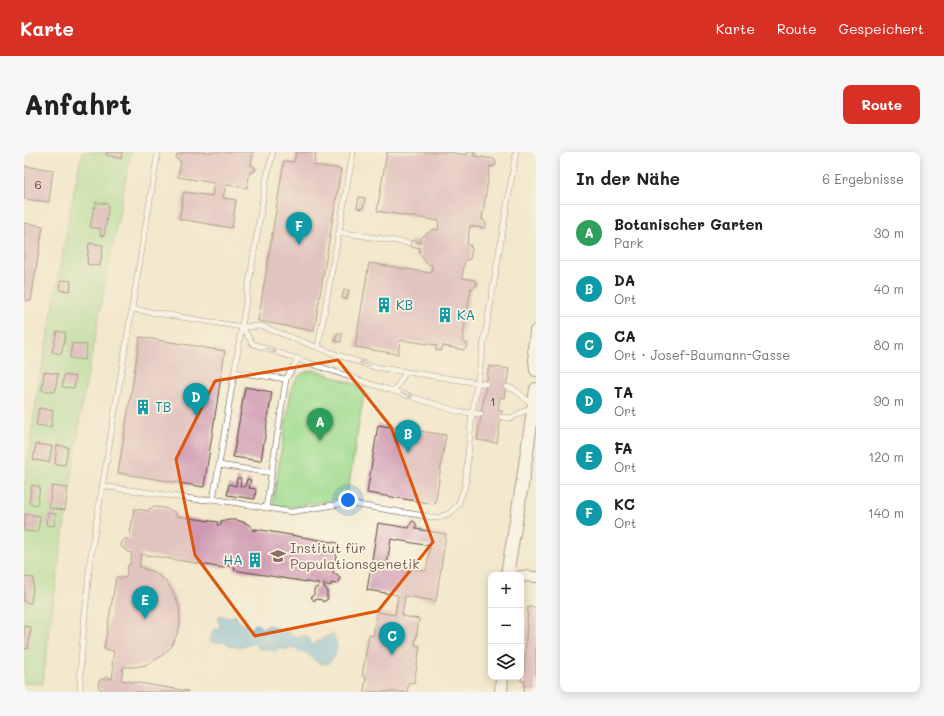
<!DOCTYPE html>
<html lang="de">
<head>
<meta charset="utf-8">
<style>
  :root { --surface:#fff; --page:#f6f6f6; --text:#202124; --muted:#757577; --line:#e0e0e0; --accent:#d93025 }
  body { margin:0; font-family:Mali,sans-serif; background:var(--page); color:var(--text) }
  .controls { position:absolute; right:12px; bottom:12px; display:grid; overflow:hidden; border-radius:8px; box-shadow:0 2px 10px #0003 }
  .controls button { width:36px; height:36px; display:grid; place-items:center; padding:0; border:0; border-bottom:1px solid var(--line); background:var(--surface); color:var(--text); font:20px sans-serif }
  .you { position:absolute; left:324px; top:348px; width:14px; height:14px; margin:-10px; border:3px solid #fff; border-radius:50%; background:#1a73e8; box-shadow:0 0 0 6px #1a73e833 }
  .badge { display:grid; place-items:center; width:26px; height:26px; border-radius:50%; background:var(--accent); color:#fff; font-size:13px; font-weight:700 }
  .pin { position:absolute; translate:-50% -33px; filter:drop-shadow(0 1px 2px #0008) }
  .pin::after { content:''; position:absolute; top:21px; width:14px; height:12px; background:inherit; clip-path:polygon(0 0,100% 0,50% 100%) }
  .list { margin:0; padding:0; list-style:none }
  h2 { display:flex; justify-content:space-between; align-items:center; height:52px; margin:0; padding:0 16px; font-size:17px }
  h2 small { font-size:13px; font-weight:400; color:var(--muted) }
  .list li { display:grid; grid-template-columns:26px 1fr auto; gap:12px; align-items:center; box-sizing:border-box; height:56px; padding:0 16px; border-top:1px solid var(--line) }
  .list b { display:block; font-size:15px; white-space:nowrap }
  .list p { margin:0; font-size:13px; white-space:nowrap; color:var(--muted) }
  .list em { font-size:13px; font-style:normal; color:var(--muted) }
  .icon { flex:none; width:22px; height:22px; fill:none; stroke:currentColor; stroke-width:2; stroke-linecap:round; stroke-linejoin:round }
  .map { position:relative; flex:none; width:512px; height:540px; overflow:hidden; border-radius:8px }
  header { display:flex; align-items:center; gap:24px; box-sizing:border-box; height:56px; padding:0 20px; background:var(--accent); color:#fff }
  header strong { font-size:19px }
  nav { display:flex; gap:22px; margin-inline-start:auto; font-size:14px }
  .intro { display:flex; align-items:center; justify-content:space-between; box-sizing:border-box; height:96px; padding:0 24px }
  h1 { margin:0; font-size:28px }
  .button { padding:10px 18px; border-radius:8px; background:var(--accent); color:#fff; font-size:14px; font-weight:700 }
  main { display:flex; gap:24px; padding:0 24px }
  aside { flex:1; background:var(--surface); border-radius:8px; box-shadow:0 2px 10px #0003 }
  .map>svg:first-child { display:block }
  .green { fill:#9fdb8f; stroke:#6d8256 }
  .water { fill:#5daed8; stroke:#4c6c7b }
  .building { fill:#cd98b1; fill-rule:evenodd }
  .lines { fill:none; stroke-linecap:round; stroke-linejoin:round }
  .service-casing { stroke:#564638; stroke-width:6 }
  .minor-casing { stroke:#564638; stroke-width:12 }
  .tertiary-casing { stroke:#564638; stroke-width:14 }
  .service { stroke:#fff; stroke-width:5 }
  .minor { stroke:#fff; stroke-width:10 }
  .tertiary { stroke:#fff; stroke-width:12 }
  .oneway { stroke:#a79f9a }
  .marked { fill:none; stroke:#df570d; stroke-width:3; stroke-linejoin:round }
  .labels { text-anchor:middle; stroke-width:3.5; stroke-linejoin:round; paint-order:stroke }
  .number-label { font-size:12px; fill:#604643 }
  .culture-label { font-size:14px; fill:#0d838f; stroke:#fcf5e5; text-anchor:start }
  .education-label { font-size:14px; fill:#785e54; stroke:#fcf5e5; text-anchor:start }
</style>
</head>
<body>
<header>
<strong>Karte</strong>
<nav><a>Karte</a><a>Route</a><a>Gespeichert</a></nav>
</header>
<div class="intro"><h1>Anfahrt</h1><a class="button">Route</a></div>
<main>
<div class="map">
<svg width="512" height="540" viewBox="0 0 512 540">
  <rect width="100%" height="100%" fill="#fcf5e5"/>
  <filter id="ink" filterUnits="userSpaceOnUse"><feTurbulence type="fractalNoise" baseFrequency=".025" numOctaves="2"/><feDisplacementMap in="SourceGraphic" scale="8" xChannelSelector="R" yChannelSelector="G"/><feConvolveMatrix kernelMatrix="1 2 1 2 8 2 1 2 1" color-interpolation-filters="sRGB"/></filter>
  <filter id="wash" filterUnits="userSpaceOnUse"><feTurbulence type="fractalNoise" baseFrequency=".012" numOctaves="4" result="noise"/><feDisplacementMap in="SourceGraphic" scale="16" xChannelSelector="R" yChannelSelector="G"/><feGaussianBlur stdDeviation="0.9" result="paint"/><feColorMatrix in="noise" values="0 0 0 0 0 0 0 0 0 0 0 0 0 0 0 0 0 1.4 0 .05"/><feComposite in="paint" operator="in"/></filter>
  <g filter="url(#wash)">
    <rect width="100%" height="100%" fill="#f2e8cc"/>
    <g class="green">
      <path d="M58,0H107L59,247L41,368L18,532L0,531V338L11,255L50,38Z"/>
      <path d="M289,218L297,220L341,236L323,343L321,346C314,347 308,348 301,349C284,352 268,357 250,353L249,349L268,234C274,223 276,221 289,218Z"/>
    </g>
    <path class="water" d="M212,463L214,469L227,477L230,472L235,473L238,477L245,473L250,475L255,478H262C268,485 273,485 283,484L287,493L290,492L302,484L309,482C315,494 314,502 304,512H297L290,508L282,500H276L270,495L262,498L257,495L250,499L233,496L230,490C224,494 215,497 208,494C205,494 204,492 202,491C195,489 192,493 186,489L189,478L196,476V473L194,468L195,464H199L205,466Z"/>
    <g id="blocks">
      <g class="building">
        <path d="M83,0H98L97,7L82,3Z"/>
        <path d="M158,0H229L227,13L230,14V16H232L231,19H229V21L226,20L223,36L202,33L199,46L212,48L208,76L155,67L160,40L188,44L190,31L154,25L157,9H154V7H152L153,2H158Z"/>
        <path d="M272,0H292L290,13L317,17L290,179L234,169L260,9L270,10Z"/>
        <path d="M363,0H425L443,3V0H451L450,4L470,7L472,10V13L469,15L466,14L458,68H460L462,71V74L459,76L446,74L443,93H447L446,95L448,96L446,107H444V108H441L438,126L451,128L453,131L452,134L450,136H447L438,189L441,190L443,192L442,196L440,198L419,194L417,199L412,198V193L376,188L374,202L331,195L345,111L407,121L408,113L403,112L395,101L396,95L389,96L386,92L387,89L390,88L396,91L397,86L409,77L414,78L415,69L353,59Z"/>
        <path d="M0,14L29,18L25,50L0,47Z"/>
        <path d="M335,45L341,46L339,57L333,56Z"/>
        <path d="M72,50L84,52V58L80,84L76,83L77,77L66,75L70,55L71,56Z"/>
        <path d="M0,71L19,74L7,149L0,148Z"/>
        <path d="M65,91L79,93L76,114L63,112Z"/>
        <path d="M37,128L47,129L46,139L36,138Z"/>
        <path d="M320,138H325L323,147L318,146Z"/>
        <path d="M33,179L42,181L37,202L28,200Z"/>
        <path d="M313,181H318L317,190L311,189Z"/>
        <path d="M116,185L201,199L180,335L94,321Z"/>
        <path d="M48,191L63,193L61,208L46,206Z"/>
        <path d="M465,214L485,217L480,246L476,245L474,258H478L473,291L453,288Z"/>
        <path d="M20,220L34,222L31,240L18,238Z"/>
        <path d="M40,223L52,225L50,236L38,235Z"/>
        <path d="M221,235L248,240L237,309L209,305Z"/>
        <path d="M15,256L29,258L27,275L12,273Z"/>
        <path d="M354,273L422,283L411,352L343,341Z"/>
        <path d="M12,292L28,294L25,310L9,308Z"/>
        <path d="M33,293L44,295L41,313L31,312Z"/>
        <path d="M213,326H217L216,334L221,335L223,327L227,328L225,336L232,337L231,347L203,343L205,332L212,334Z"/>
        <path d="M8,333L16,335L13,353L5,351Z"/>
        <path d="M28,334L44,336L41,358L25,356Z"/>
        <path d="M131,355L140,356L146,358L152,361V364L194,370L193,373H197V369L205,368H213L222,371L228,375V378L231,379V377L314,391L309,422H313L316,426L315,430L312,432L307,431V434L300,432V435L303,438V445L304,447L299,450L298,448L292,447L290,449L287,445L290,442V437L294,435L295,432L210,418L211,415L200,413V416L117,402L115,415L130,420L137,425L143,431L148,438L155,454L156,472L154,480L147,495L139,503L131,508L121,513L110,515H99L97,528L164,539V540H79V537H76L74,533L75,529L78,527H81V525L88,527L90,513H88L90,499L80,497L92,425L102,426L104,413H106L108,401L103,400V398L100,397L97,394L98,390L101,387L105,388L110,357L125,359V357Z"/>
        <path d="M24,361L32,362L30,374L22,373Z"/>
        <path d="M1,362L16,364L14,380L0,379Z"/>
        <path d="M389,369L392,371V377L422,382L412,449L381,444L378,464L395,467L391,493L396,494L390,531L385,530L383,540H340L342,525L338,524L345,483L349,484L353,460L371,463L374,443L343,438L354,371L385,376L387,371ZM367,387L406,394L402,419L363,412Z"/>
        <path d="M0,425L10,426L7,451L0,450Z"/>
        <path d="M504,455H512V540H500L501,529H497V521H500Z"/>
        <path d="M0,474L7,475L4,497L0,496Z"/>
      </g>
    </g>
  </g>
  <g filter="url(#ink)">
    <use href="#blocks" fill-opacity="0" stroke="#564638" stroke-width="1"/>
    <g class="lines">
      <defs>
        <g id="service">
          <path d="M315,80L384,91"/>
          <path d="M108,157L218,175L237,174L311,202L350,215L462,232"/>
          <path d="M218,175L229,192L347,232L436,260L457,262"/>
          <path d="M294,195L315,80L329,0"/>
          <path d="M210,220L262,227"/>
          <path d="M370,239L382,220"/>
          <path d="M477,265L487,266L510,254L490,237L482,235"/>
          <path d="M195,313L248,321"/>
          <path d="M78,334L176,348L189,347L267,360L322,351L413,366L426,361L434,353L441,334L448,261L492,0"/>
          <path d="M189,347L195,313L242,28L249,0"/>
          <path d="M242,356L262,227L274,207"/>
          <path d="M56,540L57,506L66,408L134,0"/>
        </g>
        <path id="minor" d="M497,424L512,425"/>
        <g id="tertiary">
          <path d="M512,179L510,197L512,218"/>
          <path d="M483,423L499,327L512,237"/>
          <path d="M477,540L478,525"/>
        </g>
      </defs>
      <use href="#service" class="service-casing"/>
      <use href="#minor" class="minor-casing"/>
      <use href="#tertiary" class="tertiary-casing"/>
      <use href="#service" class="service"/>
      <use href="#minor" class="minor"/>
      <use href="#tertiary" class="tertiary"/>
    </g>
    <defs><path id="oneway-shaft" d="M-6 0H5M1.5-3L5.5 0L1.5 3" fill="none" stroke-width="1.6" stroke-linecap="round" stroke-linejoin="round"/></defs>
    <g class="oneway">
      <use href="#oneway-shaft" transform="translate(247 198) rotate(19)"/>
      <use href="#oneway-shaft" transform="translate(341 212) rotate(-162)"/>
      <use href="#oneway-shaft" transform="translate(383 243) rotate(18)"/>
    </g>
  </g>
  <path d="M0 0H512V540H0ZM314,208L367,275L409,390L354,459L231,484L171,403L152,307L191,229Z" fill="#f2e8cc" fill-opacity=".55" fill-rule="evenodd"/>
  <path class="marked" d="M314,208L367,275L409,390L354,459L231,484L171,403L152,307L191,229Z"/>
  <defs>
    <symbol id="building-bare" viewBox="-9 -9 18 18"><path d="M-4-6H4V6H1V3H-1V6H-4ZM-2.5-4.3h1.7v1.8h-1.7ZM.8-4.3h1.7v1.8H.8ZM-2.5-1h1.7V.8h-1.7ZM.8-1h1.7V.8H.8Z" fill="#0f9aa8" stroke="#fcf5e5" stroke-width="2.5" paint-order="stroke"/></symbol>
    <symbol id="school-bare" viewBox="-9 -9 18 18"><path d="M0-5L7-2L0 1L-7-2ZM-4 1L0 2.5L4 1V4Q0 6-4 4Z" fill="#8d6e63" stroke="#fcf5e5" stroke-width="2.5" paint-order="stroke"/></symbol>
  </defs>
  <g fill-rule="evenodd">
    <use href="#building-bare" x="349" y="142" width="22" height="22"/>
    <use href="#building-bare" x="410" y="152" width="22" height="22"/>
    <use href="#building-bare" x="108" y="244" width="22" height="22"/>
    <use href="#school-bare" x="243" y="393" width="22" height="22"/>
    <use href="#building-bare" x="220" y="397" width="22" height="22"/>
  </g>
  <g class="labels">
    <g class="number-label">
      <text x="14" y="37">6</text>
      <text x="469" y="254">1</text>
    </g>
    <g class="culture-label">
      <text x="372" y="158">KB</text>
      <text x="433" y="168">KA</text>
      <text x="131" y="260">TB</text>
      <text x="219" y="413" text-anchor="end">HA</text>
    </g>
    <g class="education-label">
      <text x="266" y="401">Institut für<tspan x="266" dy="16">Populationsgenetik</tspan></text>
    </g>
  </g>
</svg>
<div class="controls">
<button>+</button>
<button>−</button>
<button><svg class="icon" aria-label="layers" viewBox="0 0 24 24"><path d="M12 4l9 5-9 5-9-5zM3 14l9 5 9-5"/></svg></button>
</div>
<div class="you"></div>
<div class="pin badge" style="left:296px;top:289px;background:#2e9e5b">A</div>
<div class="pin badge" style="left:384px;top:301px;background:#0f9aa8">B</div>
<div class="pin badge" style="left:368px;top:503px;background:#0f9aa8">C</div>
<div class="pin badge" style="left:172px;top:264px;background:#0f9aa8">D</div>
<div class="pin badge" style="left:121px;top:467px;background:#0f9aa8">E</div>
<div class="pin badge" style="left:275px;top:93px;background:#0f9aa8">F</div>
</div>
<aside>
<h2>In der Nähe<small>6 Ergebnisse</small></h2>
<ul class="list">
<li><span class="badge" style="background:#2e9e5b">A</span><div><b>Botanischer Garten</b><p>Park</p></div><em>30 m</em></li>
<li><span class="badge" style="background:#0f9aa8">B</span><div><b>DA</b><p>Ort</p></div><em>40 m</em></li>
<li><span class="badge" style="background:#0f9aa8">C</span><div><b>CA</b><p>Ort · Josef-Baumann-Gasse</p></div><em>80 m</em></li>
<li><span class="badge" style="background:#0f9aa8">D</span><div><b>TA</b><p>Ort</p></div><em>90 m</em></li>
<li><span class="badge" style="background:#0f9aa8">E</span><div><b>FA</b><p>Ort</p></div><em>120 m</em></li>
<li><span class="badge" style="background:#0f9aa8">F</span><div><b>KC</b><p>Ort</p></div><em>140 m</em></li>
</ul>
</aside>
</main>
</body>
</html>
